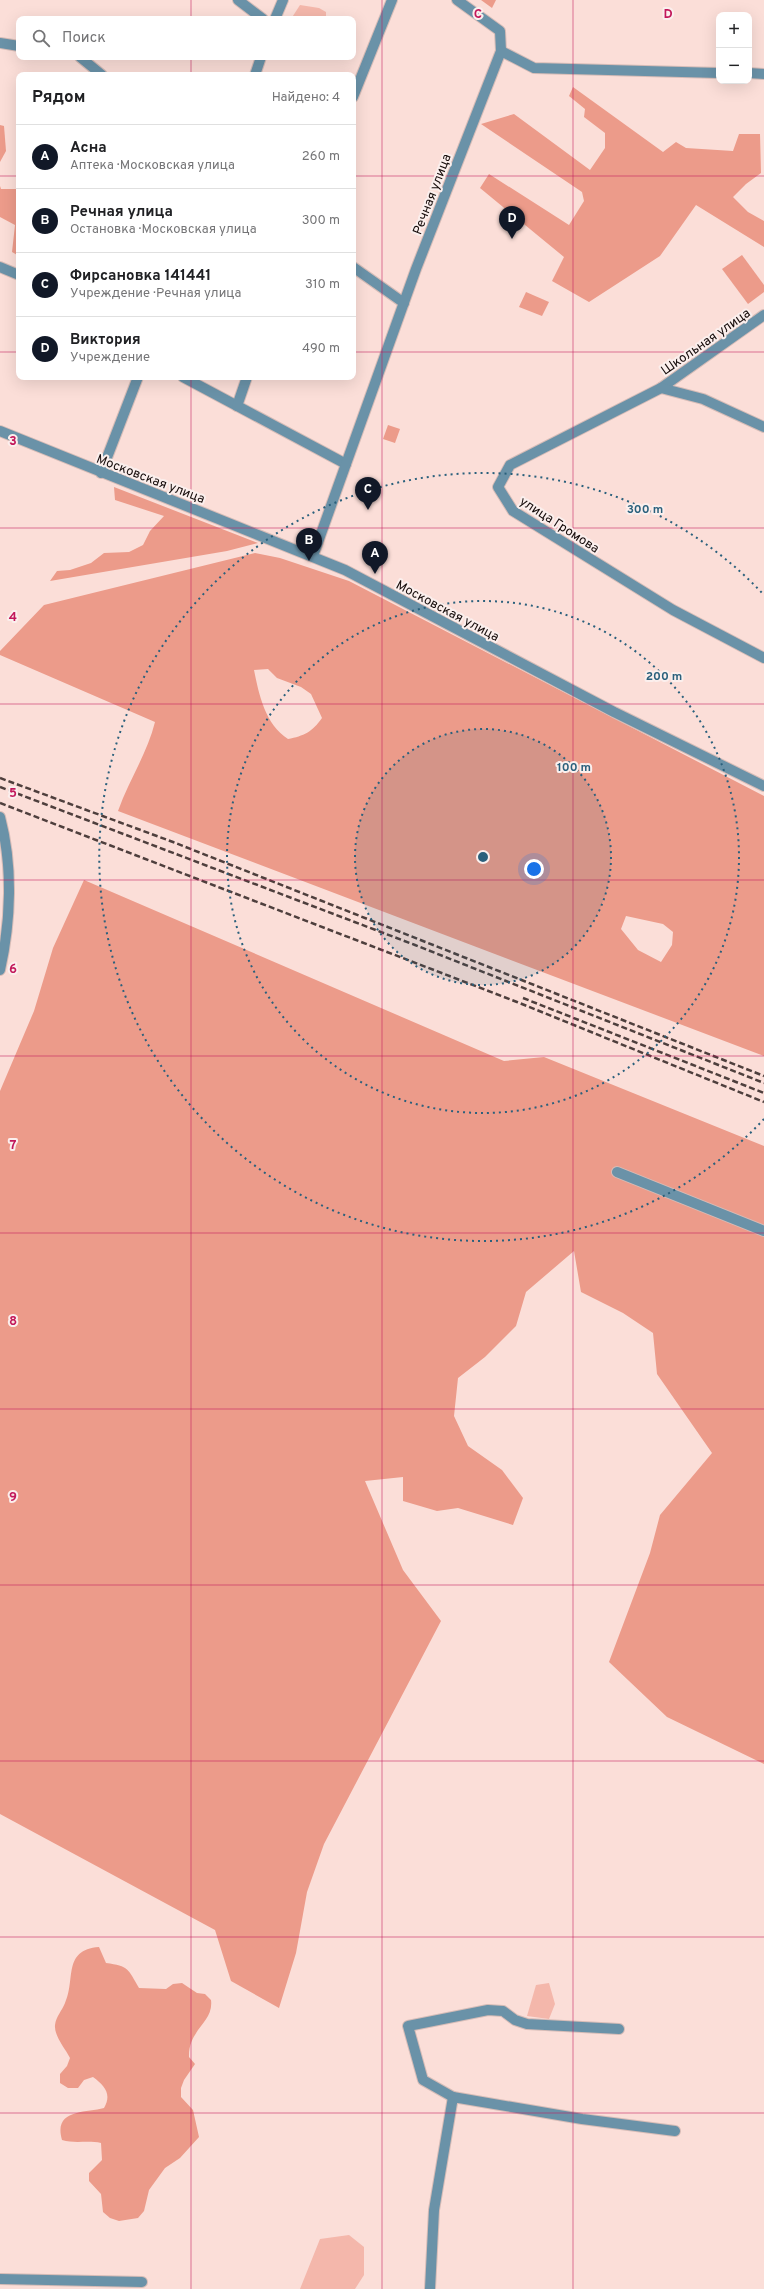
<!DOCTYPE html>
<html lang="ru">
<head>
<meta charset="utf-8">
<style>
  :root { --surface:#fff; --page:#f2f2f2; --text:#202124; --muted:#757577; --line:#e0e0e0; --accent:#111827 }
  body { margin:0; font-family:Overpass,sans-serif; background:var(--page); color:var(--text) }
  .controls { position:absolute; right:12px; top:12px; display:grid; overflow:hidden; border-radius:8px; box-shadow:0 4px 16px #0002 }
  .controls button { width:36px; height:36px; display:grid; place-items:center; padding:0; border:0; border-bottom:1px solid var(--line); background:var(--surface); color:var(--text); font:20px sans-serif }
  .you { position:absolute; left:534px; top:869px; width:14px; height:14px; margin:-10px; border:3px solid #fff; border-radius:50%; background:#1a73e8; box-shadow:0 0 0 6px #1a73e833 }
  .badge { display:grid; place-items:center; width:26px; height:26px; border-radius:50%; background:var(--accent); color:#fff; font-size:13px; font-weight:700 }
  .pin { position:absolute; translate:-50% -33px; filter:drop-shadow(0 1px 2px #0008) }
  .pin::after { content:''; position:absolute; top:21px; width:14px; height:12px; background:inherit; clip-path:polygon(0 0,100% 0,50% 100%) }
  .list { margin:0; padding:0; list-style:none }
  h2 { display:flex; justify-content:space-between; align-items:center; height:52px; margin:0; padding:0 16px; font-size:17px }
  h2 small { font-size:13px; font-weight:400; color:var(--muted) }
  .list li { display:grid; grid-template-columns:26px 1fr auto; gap:12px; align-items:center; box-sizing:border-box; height:64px; padding:0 16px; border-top:1px solid var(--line) }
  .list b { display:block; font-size:15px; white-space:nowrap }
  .list p { margin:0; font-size:13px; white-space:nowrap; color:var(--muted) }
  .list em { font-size:13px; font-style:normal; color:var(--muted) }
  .icon { flex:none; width:22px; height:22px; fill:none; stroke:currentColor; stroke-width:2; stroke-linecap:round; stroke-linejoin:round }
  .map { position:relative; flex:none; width:764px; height:2289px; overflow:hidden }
  .search { position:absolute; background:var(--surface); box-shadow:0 4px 16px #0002; left:16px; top:16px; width:340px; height:44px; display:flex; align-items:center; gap:10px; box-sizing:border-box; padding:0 14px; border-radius:8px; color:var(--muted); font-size:15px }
  .panel { position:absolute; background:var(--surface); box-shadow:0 4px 16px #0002; left:16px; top:72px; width:340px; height:308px; border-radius:8px }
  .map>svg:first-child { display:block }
  .green { fill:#ec9b8a; fill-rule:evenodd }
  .water { fill:#f4b7ab }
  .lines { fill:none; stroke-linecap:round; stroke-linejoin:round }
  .minor-casing { stroke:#d6bcb7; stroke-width:12 }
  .minor { stroke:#6a92a8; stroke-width:10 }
  .rail { stroke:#4e3f3d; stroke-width:2.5; stroke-dasharray:6 3; stroke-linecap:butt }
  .grid { fill:none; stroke:#c2185b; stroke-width:1; stroke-opacity:0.55 }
  .ring { fill:none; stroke:#2a607c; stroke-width:2; stroke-dasharray:2 4 }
  .labels { text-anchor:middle; stroke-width:4; stroke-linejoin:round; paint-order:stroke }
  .street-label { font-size:13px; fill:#150b0a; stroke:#fbefed }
  .grid-label { font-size:13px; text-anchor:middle; font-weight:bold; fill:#c2185b; stroke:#fbefed; stroke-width:4; stroke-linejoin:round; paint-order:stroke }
  .centre { fill:#2a607c; stroke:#fbefed; stroke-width:2 }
  .ring-label { font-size:12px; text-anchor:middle; font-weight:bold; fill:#2a607c; stroke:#fbefed; stroke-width:4; stroke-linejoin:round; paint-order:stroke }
</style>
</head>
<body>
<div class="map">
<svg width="764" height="2289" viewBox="0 0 764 2289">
  <rect width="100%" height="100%" fill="#fbded8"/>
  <g class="green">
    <path d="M481,0H496L492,8Z"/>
    <path d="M573,87L663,152L676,142L686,148L733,151L739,134H760L761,173L746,184L733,197L748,212L764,221V247L696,205L660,256L589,302L552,281L564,257L480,188L489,174L569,225L584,201L582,192L481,124L514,114L590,170L605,148V133L584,117L585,109L569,96Z"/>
    <path d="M0,125L4,126L6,151L0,162Z"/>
    <path d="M0,186L1,189H19V256L12,252L15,225L0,217Z"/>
    <path d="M742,255L764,285V292L748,304L722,269Z"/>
    <path d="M526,292L549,302L542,316L519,307Z"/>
    <path d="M388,425L400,429L395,443L383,439Z"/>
    <path d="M114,487L258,543L227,551L50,581L57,571L70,570L91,563L104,553L129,552L143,545L150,531L164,516L115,500Z"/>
    <path d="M255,553L280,558L349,581L764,796V1056L118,811C129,780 147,754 155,722L0,655V651L44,605ZM268,669L277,678L301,687L311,694L322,718C312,732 304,736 288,739C265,724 259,695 254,670ZM626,916L663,924L673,932L672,945L661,962L638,950L621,929Z"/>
    <path d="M84,880L504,1061L544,1057L764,1146V1764L667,1717L609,1662L650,1553L660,1515L712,1453L657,1374L653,1333L623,1313L581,1292L574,1251L526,1292L516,1326L485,1357L458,1378L454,1416L468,1446L502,1470L523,1498L513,1525L458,1508L437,1511L403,1501V1477L365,1481L403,1570L441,1621L324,1844L307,1892L296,1953L279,2008L231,1981L215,1930L0,1814V1091L34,1011L53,948Z"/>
    <path d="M99,1947L106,1963C129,1966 128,1969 139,1988L166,1989L173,1984L182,1983L197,1993L205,1994L211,2000C214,2023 188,2029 189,2057L195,2064L184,2080L181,2088V2097L193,2110L199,2137L180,2158L165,2168L149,2190L144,2211L138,2218L119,2221L110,2218L103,2212L101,2194L89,2181V2173L102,2160L101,2143C88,2140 75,2144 62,2140C53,2109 85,2113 104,2108C112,2094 105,2086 93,2077L84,2080L78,2088H68L60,2083V2074L67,2066L70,2058C65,2048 54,2036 55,2025C56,2016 62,2011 65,2003C76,1980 62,1950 99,1947Z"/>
  </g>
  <g class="water">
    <path d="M300,5L319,8L326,12V19H291Z"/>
    <path d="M549,1983L555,2004L549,2019L527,2016L536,1985Z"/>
    <path d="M349,2235L364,2247V2275L355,2289H300L320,2239Z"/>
  </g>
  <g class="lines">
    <defs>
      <g id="minor">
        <path d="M238,0L263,19"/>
        <path d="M457,0L500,31L501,51"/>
        <path d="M275,19L283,0"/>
        <path d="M0,43L19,46"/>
        <path d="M80,57L102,75"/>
        <path d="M749,73L764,74"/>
        <path d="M255,75L261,57"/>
        <path d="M353,97L392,0"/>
        <path d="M0,267L19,275"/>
        <path d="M353,267L404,303"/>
        <path d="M764,315L661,388L510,465L498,487L513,511L673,610L764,658"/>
        <path d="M183,377L346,464"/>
        <path d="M661,388L703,399L764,427"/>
        <path d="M237,406L247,377"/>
        <path d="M0,431L345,570L614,712L764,786"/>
        <path d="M101,473L138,377"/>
        <path d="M313,556L416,269L501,51L534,68L719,73"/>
        <path d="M0,817C13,866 11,921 0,970"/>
        <path d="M617,1172L764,1231"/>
        <path d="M453,2097L423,2080L408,2026L488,2010L503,2011L515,2020L527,2024L619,2029"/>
        <path d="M0,2279L142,2282"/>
        <path d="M430,2289L434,2210L453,2097L582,2119L675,2131"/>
      </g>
    </defs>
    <use href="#minor" class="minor-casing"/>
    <use href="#minor" class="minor"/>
    <g class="rail">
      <path d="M0,778L173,842L764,1076"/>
      <path d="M0,787L415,945L764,1083"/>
      <path d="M0,803L517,1002L764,1102"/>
      <path d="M523,998L764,1093"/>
    </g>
  </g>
  <path class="grid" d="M191,0V19M382,0V2289M573,0V2289M191,57V75M0,176H19M353,176H764M0,352H19M353,352H764M191,377V2289M0,528H764M0,704H764M0,880H764M0,1056H764M0,1233H764M0,1409H764M0,1585H764M0,1761H764M0,1937H764M0,2113H764"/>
  <circle cx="483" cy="857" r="128" fill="#2a607c" fill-opacity=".12"/>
  <g class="ring">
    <circle cx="483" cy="857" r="128"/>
    <circle cx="483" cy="857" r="256"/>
    <path d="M764 1119A384 384 0 1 1 764 595"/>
  </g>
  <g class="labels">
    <g class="street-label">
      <text transform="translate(431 194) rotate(-69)" y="5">Речная улица</text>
      <text transform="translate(705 341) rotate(-35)" y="5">Школьная улица</text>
      <text transform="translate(151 478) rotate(21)" y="5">Московская улица</text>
      <text transform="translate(560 524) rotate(33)" y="5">улица Громова</text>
      <text transform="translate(448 610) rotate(28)" y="5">Московская улица</text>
    </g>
  </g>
  <g class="grid-label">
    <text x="478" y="18">C</text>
    <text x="668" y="18">D</text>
    <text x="13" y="445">3</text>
    <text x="13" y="621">4</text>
    <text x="13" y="797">5</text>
    <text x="13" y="973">6</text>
    <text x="13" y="1149">7</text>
    <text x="13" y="1325">8</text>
    <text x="13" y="1501">9</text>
  </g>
  <circle cx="483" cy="857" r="6" class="centre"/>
  <g class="ring-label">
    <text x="645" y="513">300 m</text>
    <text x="664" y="680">200 m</text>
    <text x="574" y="771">100 m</text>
  </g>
</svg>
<div class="controls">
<button>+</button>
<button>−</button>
</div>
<div class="you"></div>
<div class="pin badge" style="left:375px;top:574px">A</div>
<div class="pin badge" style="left:309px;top:561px">B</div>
<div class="pin badge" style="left:368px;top:510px">C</div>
<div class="pin badge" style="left:512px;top:239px">D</div>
<div class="search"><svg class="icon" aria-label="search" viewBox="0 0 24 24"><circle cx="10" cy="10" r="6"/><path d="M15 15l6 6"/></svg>Поиск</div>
<section class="panel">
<h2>Рядом<small>Найдено: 4</small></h2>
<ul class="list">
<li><span class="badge">A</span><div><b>Асна</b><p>Аптека · Московская улица</p></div><em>260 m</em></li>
<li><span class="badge">B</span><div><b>Речная улица</b><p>Остановка · Московская улица</p></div><em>300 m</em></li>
<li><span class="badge">C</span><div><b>Фирсановка 141441</b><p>Учреждение · Речная улица</p></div><em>310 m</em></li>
<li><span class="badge">D</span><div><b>Виктория</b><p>Учреждение</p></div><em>490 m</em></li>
</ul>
</section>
</div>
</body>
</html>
